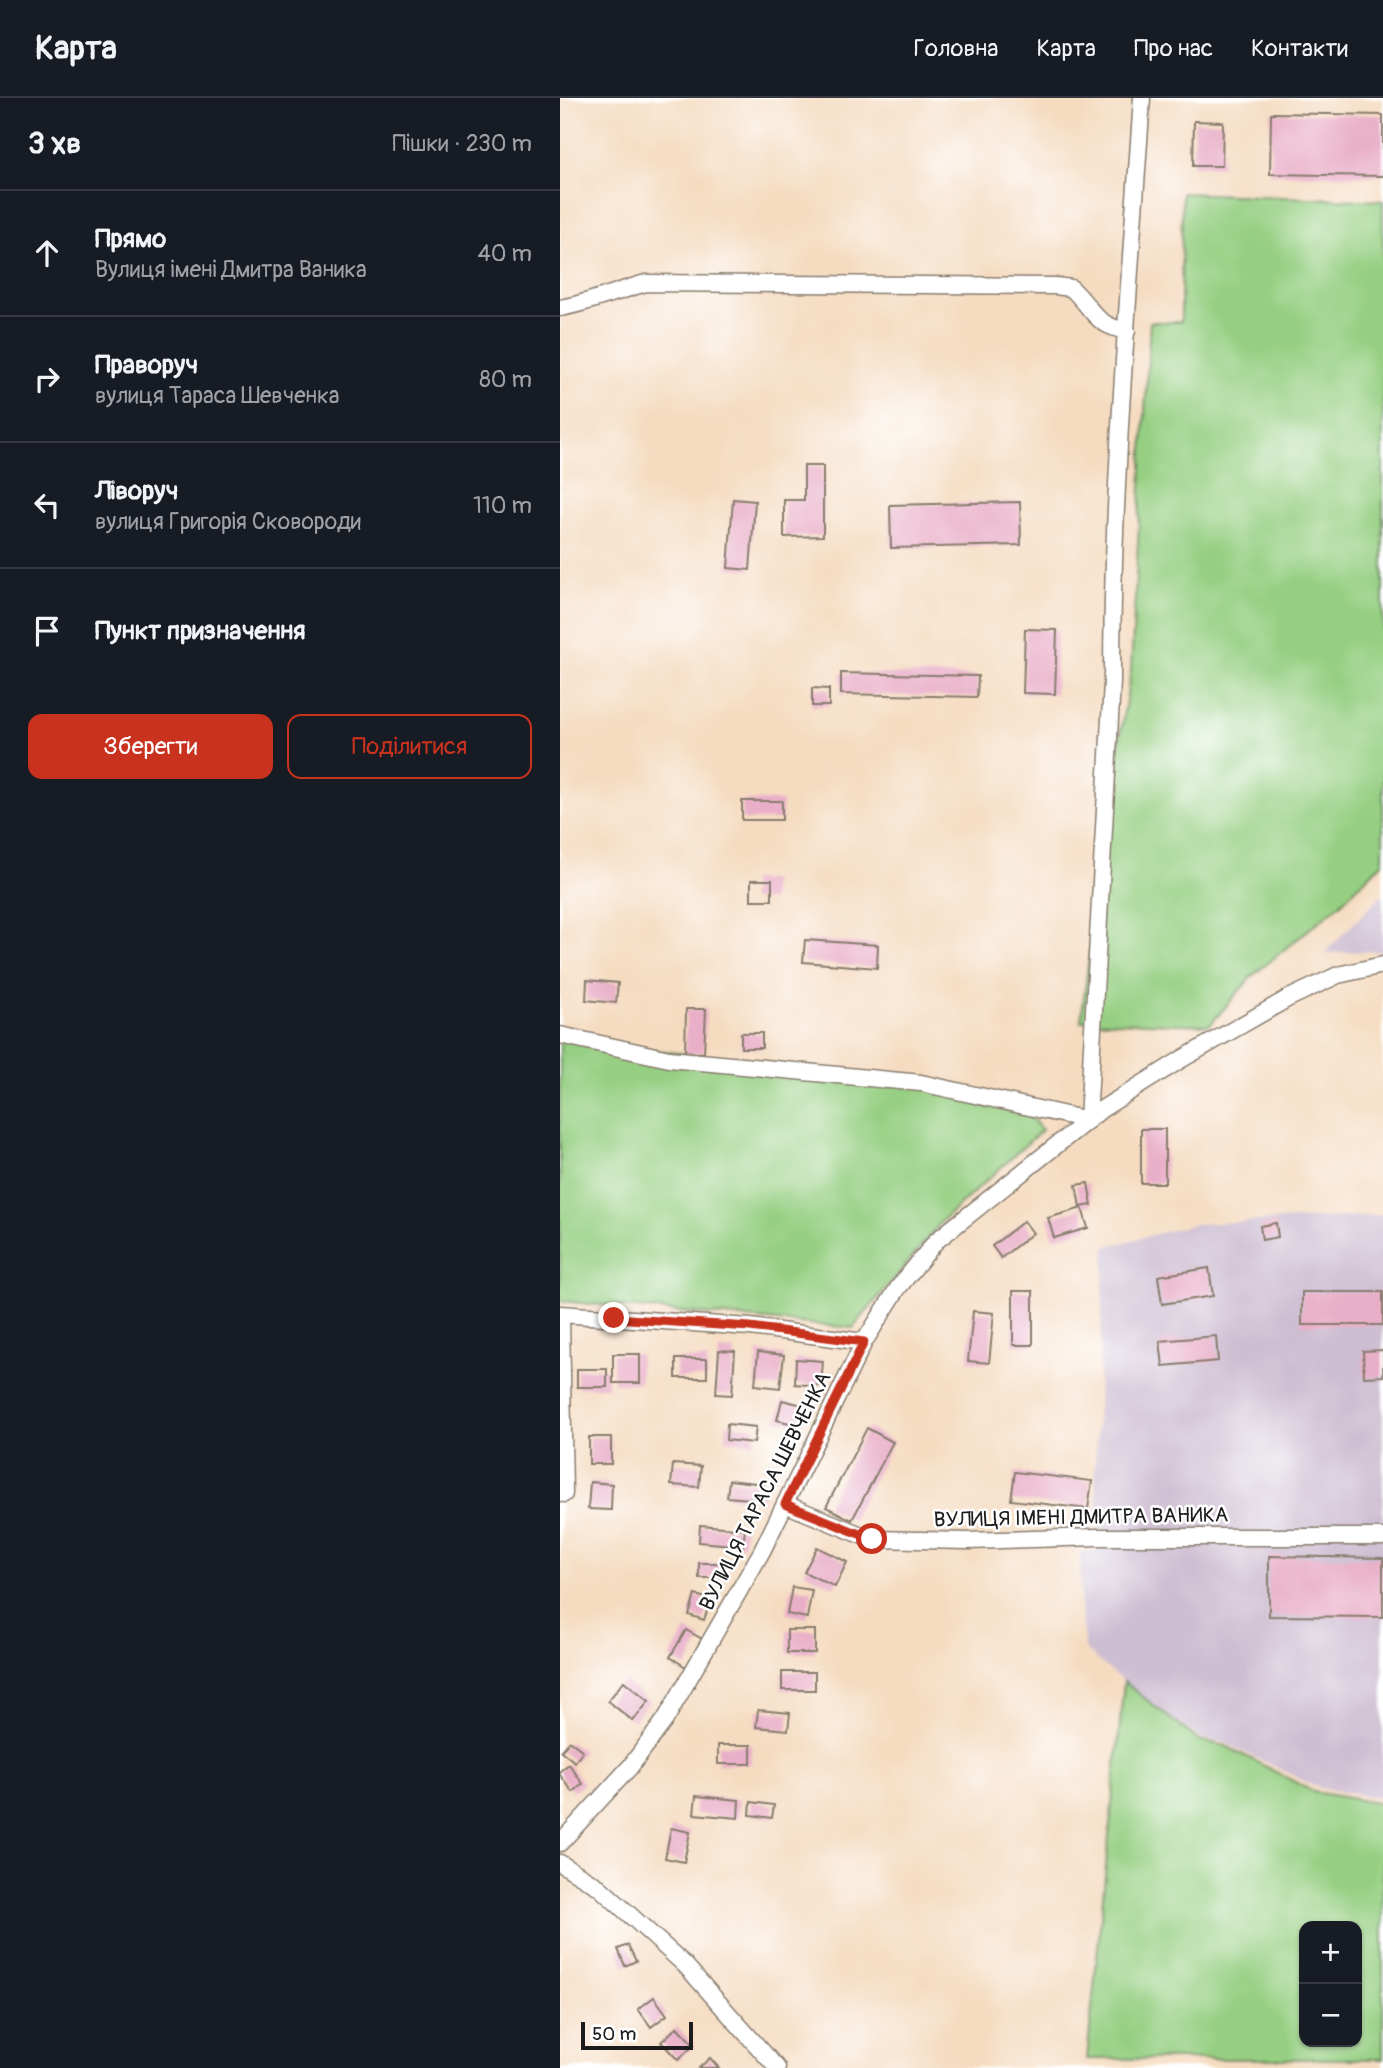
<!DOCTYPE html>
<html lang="uk">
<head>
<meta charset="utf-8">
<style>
  :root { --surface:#171b24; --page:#242831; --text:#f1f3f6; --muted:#9ea1a6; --line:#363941; --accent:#c8321e }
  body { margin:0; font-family:Pangolin,sans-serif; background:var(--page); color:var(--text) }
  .controls { position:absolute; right:21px; bottom:21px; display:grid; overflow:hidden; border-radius:14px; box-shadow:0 2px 5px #0004 }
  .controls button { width:63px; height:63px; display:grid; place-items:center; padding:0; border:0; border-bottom:2px solid var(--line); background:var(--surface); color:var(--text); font:35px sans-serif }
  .scale { position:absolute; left:21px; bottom:18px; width:112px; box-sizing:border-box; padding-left:7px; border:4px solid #1c1c1c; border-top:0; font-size:19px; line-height:24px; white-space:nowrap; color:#1c1c1c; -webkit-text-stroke:5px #fff; paint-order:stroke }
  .stop { position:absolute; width:21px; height:21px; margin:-16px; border:5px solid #c8321e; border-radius:50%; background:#fff }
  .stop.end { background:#c8321e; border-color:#fff; box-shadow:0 2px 7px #0008 }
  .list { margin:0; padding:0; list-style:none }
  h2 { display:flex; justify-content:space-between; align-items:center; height:91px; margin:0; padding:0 28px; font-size:30px }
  h2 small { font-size:23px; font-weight:400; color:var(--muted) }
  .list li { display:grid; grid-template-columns:46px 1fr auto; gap:21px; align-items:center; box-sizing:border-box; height:126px; padding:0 28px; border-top:2px solid var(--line) }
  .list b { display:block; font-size:26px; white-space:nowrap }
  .list p { margin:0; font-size:23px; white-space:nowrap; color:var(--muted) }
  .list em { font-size:23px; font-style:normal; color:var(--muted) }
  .actions { display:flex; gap:14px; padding:21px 28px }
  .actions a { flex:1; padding:16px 0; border:2px solid var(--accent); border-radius:14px; text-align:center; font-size:24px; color:var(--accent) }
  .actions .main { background:var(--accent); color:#fff }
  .icon { flex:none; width:38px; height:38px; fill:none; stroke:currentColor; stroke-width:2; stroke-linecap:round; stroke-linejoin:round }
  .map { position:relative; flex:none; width:823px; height:1970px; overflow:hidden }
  header { display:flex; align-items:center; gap:42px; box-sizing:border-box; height:98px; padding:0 35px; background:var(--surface); border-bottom:2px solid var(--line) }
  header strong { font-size:33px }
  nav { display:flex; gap:38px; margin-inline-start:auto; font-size:24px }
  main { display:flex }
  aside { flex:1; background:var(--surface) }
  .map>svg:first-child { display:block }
  .industrial { fill:#cebed1 }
  .green { fill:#96cf82; stroke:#59764f; stroke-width:2; fill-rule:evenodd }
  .building { fill:#e9afc8 }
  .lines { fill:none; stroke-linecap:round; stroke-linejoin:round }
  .minor-casing { stroke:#887c6e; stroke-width:19 }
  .minor { stroke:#fff; stroke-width:16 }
  .route { stroke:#c8321e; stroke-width:9 }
  .labels { text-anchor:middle; stroke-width:5; stroke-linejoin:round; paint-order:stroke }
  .street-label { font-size:21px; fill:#1c1c1c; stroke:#fff }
</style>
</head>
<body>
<header>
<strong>Карта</strong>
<nav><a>Головна</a><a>Карта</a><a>Про нас</a><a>Контакти</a></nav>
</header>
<main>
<aside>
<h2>3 хв<small>Пішки · 230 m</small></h2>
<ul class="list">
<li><svg class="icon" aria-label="ahead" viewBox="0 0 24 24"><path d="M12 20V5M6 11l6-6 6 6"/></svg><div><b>Прямо</b><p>Вулиця імені Дмитра Ваника</p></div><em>40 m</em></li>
<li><svg class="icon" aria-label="right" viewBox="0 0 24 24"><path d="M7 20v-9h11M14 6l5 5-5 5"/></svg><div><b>Праворуч</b><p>вулиця Тараса Шевченка</p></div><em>80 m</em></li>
<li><svg class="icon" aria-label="left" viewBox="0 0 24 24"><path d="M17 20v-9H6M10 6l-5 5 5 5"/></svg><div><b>Ліворуч</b><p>вулиця Григорія Сковороди</p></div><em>110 m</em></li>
<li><svg class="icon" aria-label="arrive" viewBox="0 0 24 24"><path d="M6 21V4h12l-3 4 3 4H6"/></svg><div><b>Пункт призначення</b></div></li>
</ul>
<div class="actions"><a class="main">Зберегти</a><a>Поділитися</a></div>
</aside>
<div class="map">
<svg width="823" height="1970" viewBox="0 0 823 1970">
  <rect width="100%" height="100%" fill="#fff"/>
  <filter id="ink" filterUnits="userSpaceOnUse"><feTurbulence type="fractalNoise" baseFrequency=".0143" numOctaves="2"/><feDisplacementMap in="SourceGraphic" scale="14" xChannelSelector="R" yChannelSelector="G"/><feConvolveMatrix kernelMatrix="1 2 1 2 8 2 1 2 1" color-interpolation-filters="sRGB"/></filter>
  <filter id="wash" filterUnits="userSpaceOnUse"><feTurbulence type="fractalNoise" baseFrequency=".00686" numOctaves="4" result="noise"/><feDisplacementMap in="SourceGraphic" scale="28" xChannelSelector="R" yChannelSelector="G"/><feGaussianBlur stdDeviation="1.57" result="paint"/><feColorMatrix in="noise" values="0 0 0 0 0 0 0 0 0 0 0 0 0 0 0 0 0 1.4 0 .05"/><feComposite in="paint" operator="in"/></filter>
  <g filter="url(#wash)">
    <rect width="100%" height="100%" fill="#f5dcc1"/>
    <g class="industrial">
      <path d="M823,796V853L764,855Z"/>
      <path d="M823,1117V1701L759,1690L665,1645L639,1640L555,1577L525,1551L521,1519L520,1454L539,1452L535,1371L545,1149L635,1126Z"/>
    </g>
    <g class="green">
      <path d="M622,95L823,103V764L780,806L692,878L650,927L521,923L545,729L571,572L590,224H621Z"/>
      <path d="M0,941L387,987L469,1017L482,1032L382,1123L293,1230L0,1203Z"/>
      <path d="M564,1584L638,1642L666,1648L754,1694L823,1706V1961H527ZM744,1828H797V1944H744Z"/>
    </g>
    <g id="blocks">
      <g class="building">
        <path d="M711,15L823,17V78L710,76Z"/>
        <path d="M634,23L663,24L662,68H633Z"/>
        <path d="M244,368H263V438L224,439V402H244Z"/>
        <path d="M173,401L195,403L190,472L168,470Z"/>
        <path d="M460,404L461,447L331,450L330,407Z"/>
        <path d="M465,531L497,532L495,596L463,595Z"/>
        <path d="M281,575L418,578L417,599L281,596Z"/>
        <path d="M252,590L269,591V608H252Z"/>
        <rect x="182" y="703" width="40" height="19"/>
        <rect x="191" y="782" width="21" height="20"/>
        <path d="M245,842L318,847L317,870L243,864Z"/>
        <path d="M27,882L58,885L56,905L26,902Z"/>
        <path d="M126,911H146L144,955H125Z"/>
        <rect x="181" y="935" width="21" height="15"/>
        <rect x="581" y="1031" width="24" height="54"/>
        <path d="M528,1085L532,1107L520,1109L516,1087Z"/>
        <path d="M522,1110L528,1130L494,1140L488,1120Z"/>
        <path d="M464,1123L473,1135L441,1160L432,1148Z"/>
        <path d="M716,1125L718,1139L702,1142L700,1128Z"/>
        <path d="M649,1170L653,1198L602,1206L598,1178Z"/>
        <rect x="453" y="1193" width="20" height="54"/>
        <rect x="742" y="1194" width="81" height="33"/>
        <path d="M413,1213L434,1215L429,1265L408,1263Z"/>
        <path d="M656,1238L658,1263L603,1268L600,1243Z"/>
        <path d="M159,1252L175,1253L172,1297L156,1296Z"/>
        <path d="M823,1252V1278L804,1279L803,1253Z"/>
        <path d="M198,1254L224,1257L220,1290L195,1287Z"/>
        <rect x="53" y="1256" width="27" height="29"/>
        <rect x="116" y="1261" width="31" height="19"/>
        <path d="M236,1261L263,1263L261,1288L235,1286Z"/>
        <rect x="17" y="1271" width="30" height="18"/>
        <path d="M222,1302L247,1308L242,1328L217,1322Z"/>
        <path d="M167,1326L196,1329L194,1345L166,1342Z"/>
        <path d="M307,1330L333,1344L292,1422L266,1409Z"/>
        <rect x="29" y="1339" width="22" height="27"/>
        <path d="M113,1366L141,1368L139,1389L111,1387Z"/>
        <path d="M455,1374L532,1383L528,1411L451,1402Z"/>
        <path d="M169,1382L204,1386L203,1402L167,1399Z"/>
        <path d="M30,1384L52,1386L51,1412L28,1411Z"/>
        <path d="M140,1427L185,1431L183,1448L139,1444Z"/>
        <path d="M257,1449L287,1464L275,1489L244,1474Z"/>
        <path d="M709,1458L823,1460V1519L709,1518Z"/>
        <rect x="139" y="1465" width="26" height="15"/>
        <path d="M232,1489L252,1492L247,1520L227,1516Z"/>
        <path d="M135,1497L151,1501L144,1522L129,1517Z"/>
        <path d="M126,1532L142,1541L126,1569L110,1559Z"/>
        <rect x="227" y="1532" width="28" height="23"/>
        <rect x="222" y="1574" width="33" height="18"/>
        <path d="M64,1583L89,1603L73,1623L48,1603Z"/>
        <path d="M198,1612L230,1615L228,1632L196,1629Z"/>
        <path d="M10,1643L23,1653L15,1664L1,1653Z"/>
        <rect x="158" y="1647" width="33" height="19"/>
        <path d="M9,1666L23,1686L13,1694L0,1677V1673Z"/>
        <path d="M136,1698L179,1702L178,1720L134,1716Z"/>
        <path d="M191,1704L214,1707L212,1720L190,1717Z"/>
        <path d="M111,1730L130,1734L124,1764L105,1760Z"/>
        <path d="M68,1847L76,1863L65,1868L58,1851Z"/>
        <path d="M94,1899L107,1917L91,1929L78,1911Z"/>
        <path d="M117,1929L134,1947L118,1962L101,1944Z"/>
        <path d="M150,1960L159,1970H139Z"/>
      </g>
    </g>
  </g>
  <g filter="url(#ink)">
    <use href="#blocks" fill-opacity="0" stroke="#887c6e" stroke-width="2"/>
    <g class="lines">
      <defs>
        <g id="minor">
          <path d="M0,210C29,205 57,193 86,185L495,188L511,190C534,211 533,227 567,233"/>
          <path d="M0,937L109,961L361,985L528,1022L552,584C552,389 569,194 582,0"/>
          <path d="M0,1216L190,1229L304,1244"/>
          <path d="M1,1217L4,1396"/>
          <path d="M225,1406L311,1441L408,1443L538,1439H823"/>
          <path d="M0,1745L70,1669L105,1622L202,1453L304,1244L338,1190L376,1143L542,1011L622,961L727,901L778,877L823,867"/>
          <path d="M0,1765L39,1789L125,1867L217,1970"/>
        </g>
      </defs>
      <use href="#minor" class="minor-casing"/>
      <use href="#minor" class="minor"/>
    </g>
  </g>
  <g class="lines" filter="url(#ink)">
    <path class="route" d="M54,1220L190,1229L304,1244L225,1406L312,1441"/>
  </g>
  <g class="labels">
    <g class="street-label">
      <text transform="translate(205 1393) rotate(-63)" y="7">ВУЛИЦЯ ТАРАСА ШЕВЧЕНКА</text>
      <text transform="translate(521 1419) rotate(-1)" y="7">ВУЛИЦЯ ІМЕНІ ДМИТРА ВАНИКА</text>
    </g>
  </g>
</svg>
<div class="controls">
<button>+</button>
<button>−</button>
</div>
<div class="scale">50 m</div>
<div class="stop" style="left:312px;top:1441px"></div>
<div class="stop end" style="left:54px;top:1220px"></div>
</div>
</main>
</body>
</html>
